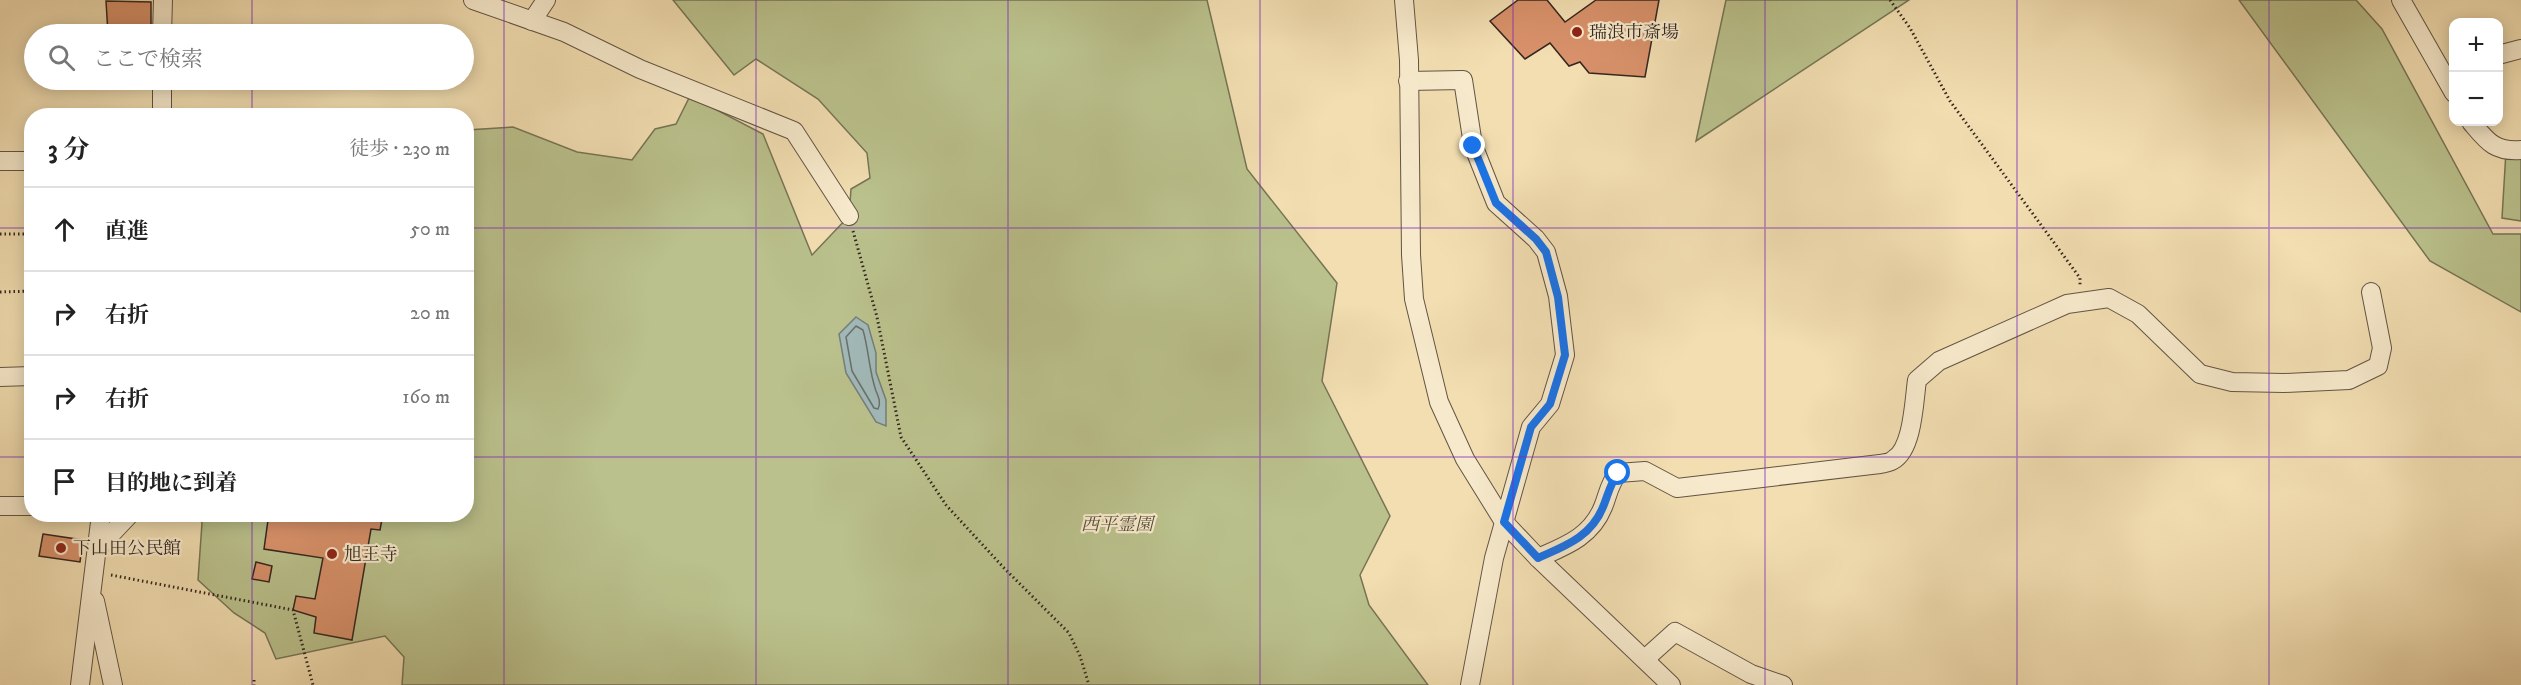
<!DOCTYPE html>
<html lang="ja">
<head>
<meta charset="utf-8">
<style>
  :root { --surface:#fff; --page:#f6f6f6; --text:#222; --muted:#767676; --line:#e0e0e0 }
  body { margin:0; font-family:"IM FELL DW Pica","Noto Serif JP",serif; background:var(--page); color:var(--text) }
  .controls { position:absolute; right:18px; top:18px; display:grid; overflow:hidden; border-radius:12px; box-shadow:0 3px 15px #0003 }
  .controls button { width:54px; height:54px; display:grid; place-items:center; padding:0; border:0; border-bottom:2px solid var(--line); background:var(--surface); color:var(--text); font:30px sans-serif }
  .stop { position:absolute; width:18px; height:18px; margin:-14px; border:4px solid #1a73e8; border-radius:50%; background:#fff }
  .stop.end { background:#1a73e8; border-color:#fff; box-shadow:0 2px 6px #0008 }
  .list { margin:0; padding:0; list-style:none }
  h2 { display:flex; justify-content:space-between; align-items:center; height:78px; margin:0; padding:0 24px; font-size:26px }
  h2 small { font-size:20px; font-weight:400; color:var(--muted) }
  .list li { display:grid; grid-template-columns:39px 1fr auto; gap:18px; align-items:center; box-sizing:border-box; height:84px; padding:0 24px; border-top:2px solid var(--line) }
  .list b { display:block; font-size:22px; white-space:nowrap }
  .list em { font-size:20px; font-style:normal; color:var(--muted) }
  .icon { flex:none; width:33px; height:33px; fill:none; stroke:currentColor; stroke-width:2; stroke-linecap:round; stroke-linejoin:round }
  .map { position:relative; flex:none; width:2521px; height:685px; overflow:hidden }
  .search { position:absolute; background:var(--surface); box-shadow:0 3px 15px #0003; left:24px; top:24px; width:450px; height:66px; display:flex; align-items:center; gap:15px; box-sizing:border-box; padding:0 21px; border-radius:33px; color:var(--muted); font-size:22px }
  .panel { position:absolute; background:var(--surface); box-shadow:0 3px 15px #0003; left:24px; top:108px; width:450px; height:414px; border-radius:24px }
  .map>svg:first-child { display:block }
  .green { fill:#bac18c; stroke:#767456; stroke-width:1.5 }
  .water { fill:#a1b9b8; stroke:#757e7b; stroke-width:1.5 }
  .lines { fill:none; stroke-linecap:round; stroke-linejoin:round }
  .shore { stroke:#6a706c; stroke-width:1.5 }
  .building { fill:#d8916a; stroke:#332620; stroke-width:1.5 }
  .minor-casing { stroke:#635444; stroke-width:20 }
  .path { stroke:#332620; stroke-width:3; stroke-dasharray:1.5 3; stroke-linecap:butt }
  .minor { stroke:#f7eacc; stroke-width:18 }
  .route { stroke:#1a73e8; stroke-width:8 }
  .grid { fill:none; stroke:#7b2cbf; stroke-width:1.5; stroke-opacity:0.55 }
  .poi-dot { fill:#8f2418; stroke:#f7eacc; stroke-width:2 }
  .labels { text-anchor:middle; stroke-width:4.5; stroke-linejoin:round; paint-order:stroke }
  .poi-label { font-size:18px; fill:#332620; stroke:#f7eacc; text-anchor:start }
  .park-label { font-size:18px; font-style:italic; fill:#554d3b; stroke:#f7eacc }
</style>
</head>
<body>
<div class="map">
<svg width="2521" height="685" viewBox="0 0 2521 685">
  <rect width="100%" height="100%" fill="#f2deb1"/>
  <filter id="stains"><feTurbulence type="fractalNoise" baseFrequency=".00333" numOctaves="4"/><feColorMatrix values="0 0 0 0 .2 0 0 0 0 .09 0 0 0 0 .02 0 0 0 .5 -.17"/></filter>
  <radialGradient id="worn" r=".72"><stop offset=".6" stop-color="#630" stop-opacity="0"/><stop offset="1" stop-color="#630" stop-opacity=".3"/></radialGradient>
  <g class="green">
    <path d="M673,0H1207L1247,169L1337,283L1322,381L1390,516L1360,575L1369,605L1428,685H402L404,657L385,636L276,659L265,633L234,613L198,580L202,523L199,515L466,514L467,130L513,127L577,152L632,160L655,129L676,124L690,96L763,134L812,255L849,216L851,189L870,178L867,153L818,99L756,59L734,75Z"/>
    <path d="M1726,0H1909L1696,141Z"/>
    <path d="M2239,0H2356L2382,29L2493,234H2521V312L2430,261Z"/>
    <path d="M2506,151L2521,153V221L2502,218Z"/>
  </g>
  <path class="water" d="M856,317L868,325L876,353V372L886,400V426L876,422L846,373L839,334Z"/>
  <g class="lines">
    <path class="shore" d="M856,326L863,330C869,351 869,371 876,391C879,398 881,403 878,409L874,408L852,371L846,337Z"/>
  </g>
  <g class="building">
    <path d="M1518,0H1547L1565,22L1596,0H1659L1645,77L1589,73L1580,62L1569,66L1550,43L1525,59L1490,21Z"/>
    <path d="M106,1L151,2V34H108Z"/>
    <path d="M275,514H383L380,530L371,529L352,640L314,633L316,617L293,610L296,596L315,599L323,558L264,549L268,520L274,521Z"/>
    <path d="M43,534L83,540L80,562L39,556Z"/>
    <path d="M256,562L272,566L269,582L252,579Z"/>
  </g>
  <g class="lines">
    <defs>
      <g id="minor">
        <path d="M473,0L564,32L640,69L794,131L849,216"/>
        <path d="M1404,0L1409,60L1411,255L1414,299L1439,402L1465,459L1504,522L1538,558L1671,685"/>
        <path d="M2401,0L2454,93"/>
        <path d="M532,21L546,0"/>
        <path d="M162,34L163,0"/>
        <path d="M2498,55L2521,49"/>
        <path d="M1408,81L1463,80L1473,145L1496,203L1536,239L1546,252L1558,296L1565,355L1550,404L1531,427L1494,558L1470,685"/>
        <path d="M162,116V80"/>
        <path d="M2471,122C2487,141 2494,152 2521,150"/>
        <path d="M0,161H32"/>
        <path d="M0,377L32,376"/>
        <path d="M0,506H32"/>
        <path d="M97,549L130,514"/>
        <path d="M1538,558C1565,546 1591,537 1603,507C1608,495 1609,484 1618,473L1645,471L1677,488L1880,464C1884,463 1890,463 1893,460C1913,449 1914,401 1917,380L1939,361L2067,304L2109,298L2138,314L2200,374L2232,382L2284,383L2349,380L2378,366L2382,348L2371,292"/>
        <path d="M95,601L113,685"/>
        <path d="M1645,659L1675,632L1751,674L1783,685"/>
        <path d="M80,685L101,514"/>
      </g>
    </defs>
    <use href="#minor" class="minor-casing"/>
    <g class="path">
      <path d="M1890,0L1910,28L1950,101L2080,278V285"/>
      <path d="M853,231L877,317L901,437L946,505L1004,568L1069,633L1080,656L1089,685"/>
      <path d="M0,234H32"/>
      <path d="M0,292L32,291"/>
      <path d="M111,575L293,610L313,685"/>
      <path d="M254,680V685"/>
    </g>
    <use href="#minor" class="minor"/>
  </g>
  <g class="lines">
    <path class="route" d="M1473,146L1496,203L1536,239L1546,252L1558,297L1565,355L1550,404L1531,427L1504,522L1538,558C1565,546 1591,537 1603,507C1608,495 1610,484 1618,473"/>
  </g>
  <path class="grid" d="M252,0V34M504,0V685M756,0V685M1008,0V685M1260,0V685M1513,0V685M1765,0V685M2017,0V685M2269,0V685M252,80V116M0,228H32M466,228H2521M0,457H32M466,457H2521M252,514V685"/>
  <g class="poi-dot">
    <circle cx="1577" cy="32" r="6"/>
    <circle cx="61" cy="548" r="6"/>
    <circle cx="332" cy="554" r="6"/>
  </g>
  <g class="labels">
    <g class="poi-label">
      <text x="1589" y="38">瑞浪市斎場</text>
      <text x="73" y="554">下山田公民館</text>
      <text x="344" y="560">旭王寺</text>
    </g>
    <g class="park-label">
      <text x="1117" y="530">西平霊園</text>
    </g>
  </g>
  <rect width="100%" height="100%" filter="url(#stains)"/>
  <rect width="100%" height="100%" fill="url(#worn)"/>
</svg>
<div class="controls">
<button>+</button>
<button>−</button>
</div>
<div class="stop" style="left:1618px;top:473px"></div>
<div class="stop end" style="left:1473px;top:146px"></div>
<div class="search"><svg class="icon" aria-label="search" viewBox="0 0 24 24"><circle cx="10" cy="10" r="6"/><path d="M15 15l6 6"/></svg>ここで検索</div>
<section class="panel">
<h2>3 分<small>徒歩 · 230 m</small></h2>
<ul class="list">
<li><svg class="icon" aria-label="ahead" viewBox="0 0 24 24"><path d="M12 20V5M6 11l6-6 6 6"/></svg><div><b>直進</b></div><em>50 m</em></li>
<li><svg class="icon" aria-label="right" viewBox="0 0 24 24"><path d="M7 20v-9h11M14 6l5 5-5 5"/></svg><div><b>右折</b></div><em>20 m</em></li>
<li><svg class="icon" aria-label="right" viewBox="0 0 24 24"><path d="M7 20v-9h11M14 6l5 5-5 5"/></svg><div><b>右折</b></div><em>160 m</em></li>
<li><svg class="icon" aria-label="arrive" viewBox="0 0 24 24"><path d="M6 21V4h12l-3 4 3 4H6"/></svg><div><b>目的地に到着</b></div></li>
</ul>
</section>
</div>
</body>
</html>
